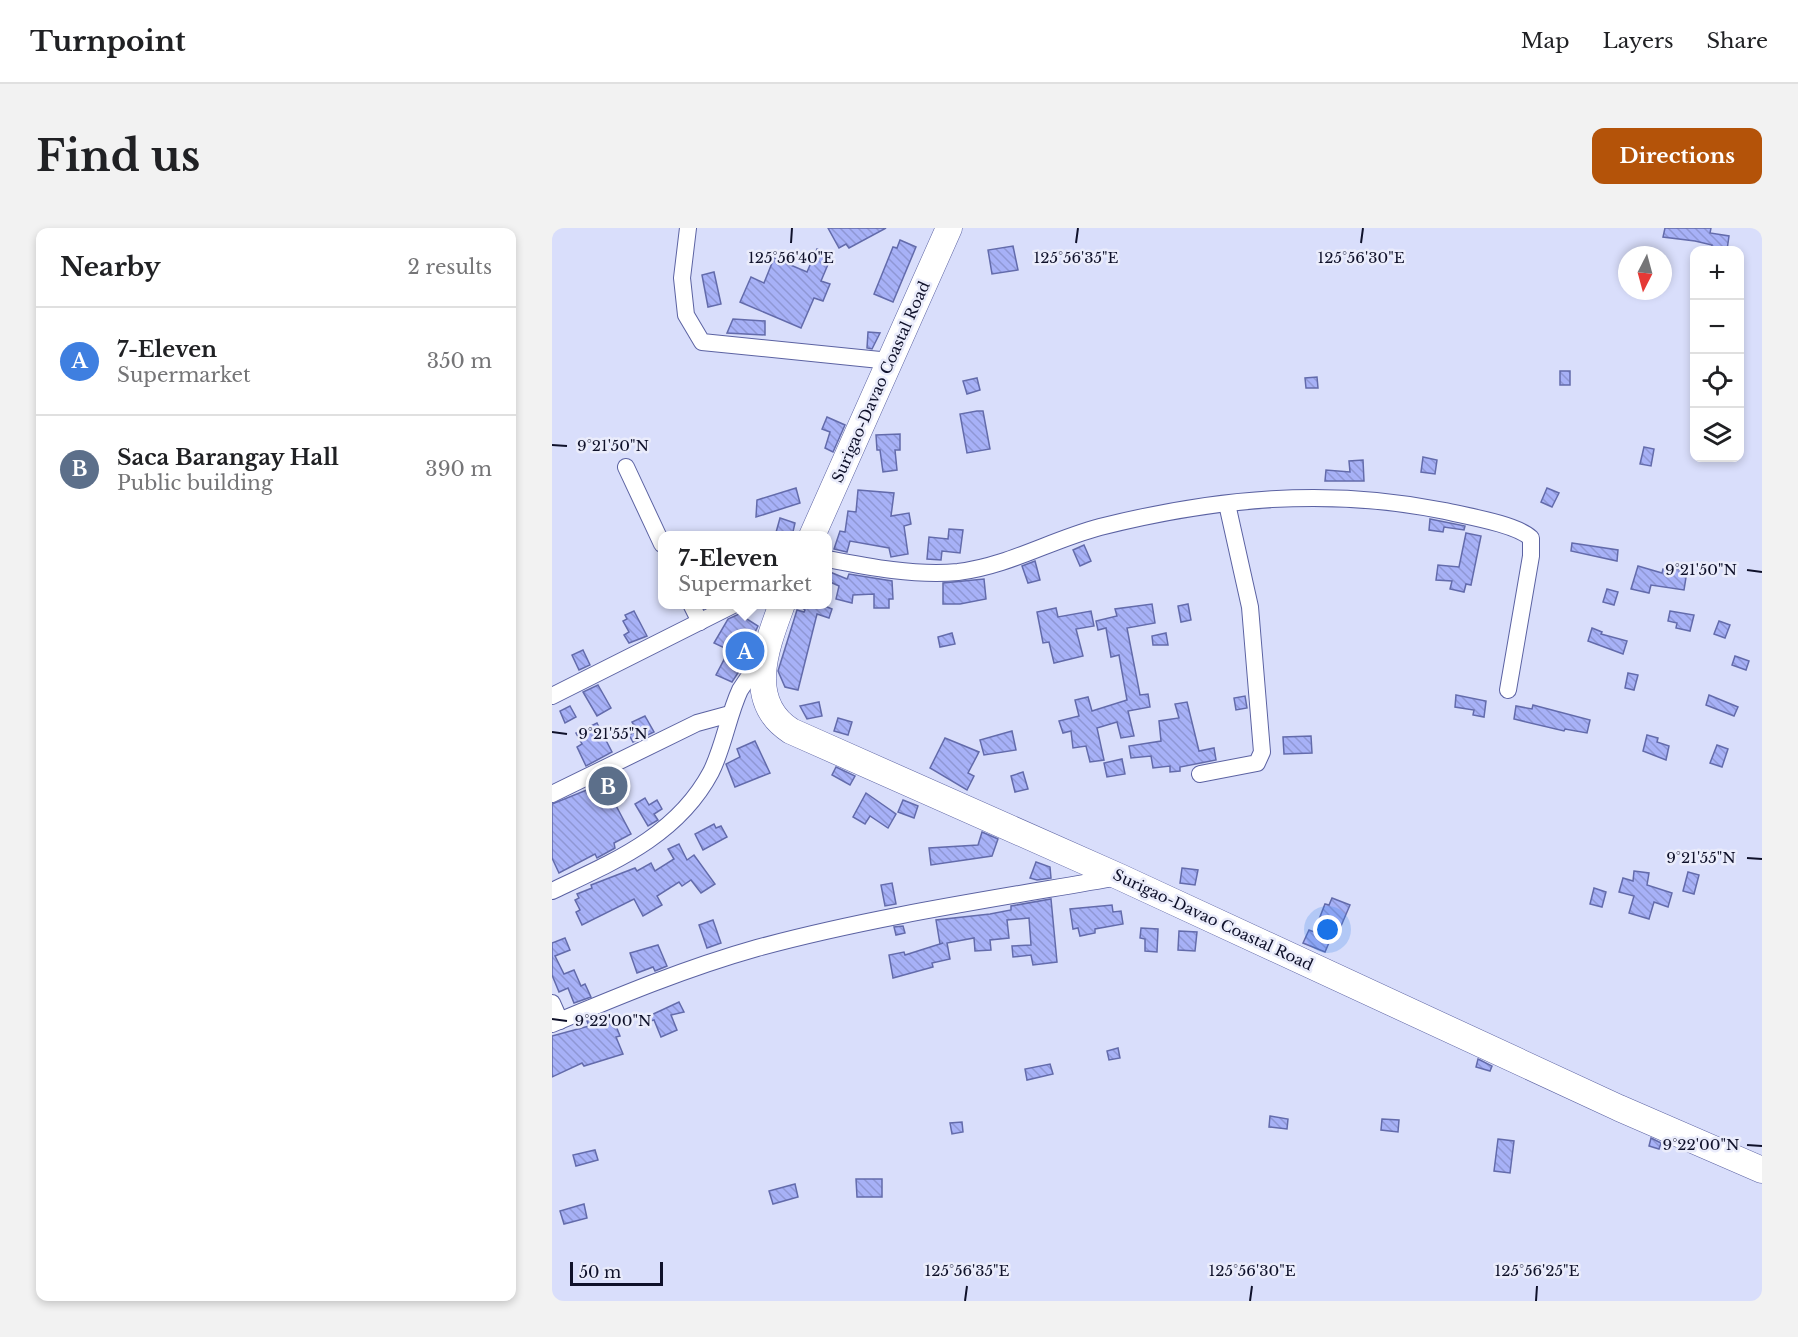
<!DOCTYPE html>
<html lang="en">
<head>
<meta charset="utf-8">
<style>
  :root { --surface:#fff; --page:#f2f2f2; --text:#202124; --muted:#757577; --line:#e0e0e0; --accent:#b45309 }
  body { margin:0; font-family:"Libre Baskerville",serif; background:var(--page); color:var(--text) }
  .controls { position:absolute; right:18px; top:18px; display:grid; overflow:hidden; border-radius:12px; box-shadow:0 3px 9px #0003 }
  .controls button { width:54px; height:54px; display:grid; place-items:center; padding:0; border:0; border-bottom:2px solid var(--line); background:var(--surface); color:var(--text); font:30px sans-serif }
  .compass { position:absolute; left:1066px; top:18px; width:54px; height:54px; border-radius:50%; background:var(--surface); box-shadow:0 3px 9px #0003; rotate:186deg }
  .scale { position:absolute; left:18px; bottom:15px; width:93px; box-sizing:border-box; padding-left:6px; border:3px solid #0f112a; border-top:0; font-size:16px; line-height:21px; white-space:nowrap; color:#0f112a; -webkit-text-stroke:4px #eaecfb; paint-order:stroke }
  .you { position:absolute; left:776px; top:702px; width:21px; height:21px; margin:-15px; border:4px solid #fff; border-radius:50%; background:#1a73e8; box-shadow:0 0 0 9px #1a73e833 }
  .badge { display:grid; place-items:center; width:39px; height:39px; border-radius:50%; background:var(--accent); color:#fff; font-size:20px; font-weight:700 }
  .pin { position:absolute; translate:-50% -50%; border:3px solid #fff; box-shadow:0 2px 6px #0006 }
  .popup { position:absolute; left:106px; top:303px; width:174px; height:78px; box-sizing:border-box; display:grid; place-content:center; border-radius:12px; background:var(--surface); filter:drop-shadow(0 2px 4px #0005); font-size:20px; white-space:nowrap; color:var(--muted) }
  .popup b { font-size:22px; color:var(--text) }
  .popup::after { content:''; position:absolute; left:50%; top:100%; margin-left:-12px; border:12px solid transparent; border-top-color:var(--surface) }
  .list { margin:0; padding:0; list-style:none }
  h2 { display:flex; justify-content:space-between; align-items:center; height:78px; margin:0; padding:0 24px; font-size:26px }
  h2 small { font-size:20px; font-weight:400; color:var(--muted) }
  .list li { display:grid; grid-template-columns:39px 1fr auto; gap:18px; align-items:center; box-sizing:border-box; height:108px; padding:0 24px; border-top:2px solid var(--line) }
  .list b { display:block; font-size:22px; white-space:nowrap }
  .list p { margin:0; font-size:20px; white-space:nowrap; color:var(--muted) }
  .list em { font-size:20px; font-style:normal; color:var(--muted) }
  .icon { flex:none; width:33px; height:33px; fill:none; stroke:currentColor; stroke-width:2; stroke-linecap:round; stroke-linejoin:round }
  .map { position:relative; flex:none; width:1210px; height:1073px; overflow:hidden; border-radius:12px }
  header { display:flex; align-items:center; gap:36px; box-sizing:border-box; height:84px; padding:0 30px; background:var(--surface); border-bottom:2px solid var(--line) }
  header strong { font-size:28px }
  nav { display:flex; gap:33px; margin-inline-start:auto; font-size:21px }
  .intro { display:flex; align-items:center; justify-content:space-between; box-sizing:border-box; height:144px; padding:0 36px }
  h1 { margin:0; font-size:42px }
  .button { padding:15px 27px; border-radius:12px; background:var(--accent); color:#fff; font-size:21px; font-weight:700 }
  main { display:flex; gap:36px; padding:0 36px }
  aside { flex:1; background:var(--surface); border-radius:12px; box-shadow:0 3px 9px #0003 }
  .map>svg:first-child { display:block }
  .building { fill:url(#building-back-hatch); stroke:#636bab; stroke-width:1.5 }
  .lines { fill:none; stroke-linecap:round; stroke-linejoin:round }
  .minor-casing { stroke:#5b62a2; stroke-width:18 }
  .highway-casing { stroke:#5b62a2; stroke-width:27 }
  .minor { stroke:#fff; stroke-width:16 }
  .highway { stroke:#fff; stroke-width:26 }
  .ticks { fill:none; stroke:#0f112a; stroke-width:2 }
  .labels { text-anchor:middle; stroke-width:5; stroke-linejoin:round; paint-order:stroke }
  .street-label { font-size:15px; fill:#0f112a; stroke:#eaecfb }
  .ticks-label { font-size:15px; text-anchor:middle; fill:#0f112a; stroke:#eaecfb; stroke-width:5; stroke-linejoin:round; paint-order:stroke }
</style>
</head>
<body>
<header>
<strong>Turnpoint</strong>
<nav><a>Map</a><a>Layers</a><a>Share</a></nav>
</header>
<div class="intro"><h1>Find us</h1><a class="button">Directions</a></div>
<main>
<aside>
<h2>Nearby<small>2 results</small></h2>
<ul class="list">
<li><span class="badge" style="background:#3f7fe0">A</span><div><b>7-Eleven</b><p>Supermarket</p></div><em>350 m</em></li>
<li><span class="badge" style="background:#5c6f8a">B</span><div><b>Saca Barangay Hall</b><p>Public building</p></div><em>390 m</em></li>
</ul>
</aside>
<div class="map">
<svg width="1210" height="1073" viewBox="0 0 1210 1073">
  <defs>
    <pattern id="building-back-hatch" width="6" height="6" patternUnits="userSpaceOnUse" patternTransform="scale(1.5)"><rect width="6" height="6" fill="#a7b1f7"/><path d="M-1 5l2 2M0 0l6 6M5-1l2 2" fill="none" stroke="#8f97d4"/></pattern>
  </defs>
  <rect width="100%" height="100%" fill="#d9defb"/>
  <g class="building">
    <path d="M276,0H334L297,20L294,16L287,20Z"/>
    <path d="M1113,0H1159L1158,5L1177,8L1175,22H1159L1160,17L1143,13L1111,9Z"/>
    <path d="M348,12L364,19L341,74L322,66L341,19L345,20Z"/>
    <path d="M461,18L466,42L440,46L436,22Z"/>
    <path d="M265,21L280,27L269,53L278,56L271,73L262,70L249,100L188,74L199,49L212,55L222,30L255,44Z"/>
    <path d="M162,44L169,76L156,79L150,47Z"/>
    <path d="M181,91L213,93V107L175,105Z"/>
    <path d="M316,104L328,105L320,121L315,120Z"/>
    <rect x="1008" y="143" width="10" height="14"/>
    <path d="M765,149L766,160H754L753,150Z"/>
    <path d="M425,150L428,162L415,166L411,153Z"/>
    <path d="M425,183H431L438,221L415,225L408,186Z"/>
    <path d="M275,189L293,197L281,224L273,220L278,204L270,201Z"/>
    <path d="M348,206V222H343L345,242L331,244L328,222H325L324,207Z"/>
    <path d="M1092,219L1102,221L1099,238L1088,236Z"/>
    <path d="M871,229L885,232L883,246L869,244Z"/>
    <path d="M811,232L812,253H773L774,242L798,244L797,233Z"/>
    <path d="M244,260L248,275L204,289L205,272Z"/>
    <path d="M995,260L1007,265L1000,279L989,274Z"/>
    <path d="M306,262L342,265L339,288L357,285L359,296L352,298L356,326L339,329L337,320L298,313L295,324L282,321L288,303L293,304L296,283L304,284Z"/>
    <path d="M228,290L243,295L240,308H223Z"/>
    <path d="M878,291L913,298L912,302L892,299L891,304L877,302Z"/>
    <path d="M397,301L411,302L408,325L390,323L389,332L375,331L377,309L396,311Z"/>
    <path d="M914,305L929,308L919,357L914,356L912,364L898,361L900,353L884,352L886,337L907,339Z"/>
    <path d="M1020,315L1066,322L1065,333L1019,323Z"/>
    <path d="M532,317L539,333L528,338L521,322Z"/>
    <path d="M483,333L488,352L476,355L470,338Z"/>
    <path d="M1086,338L1110,345L1111,341L1119,340L1135,343L1132,362L1099,357L1097,365L1079,361Z"/>
    <path d="M278,344L295,351L297,346L340,353L341,371H337V380H322V366L301,367L300,375L284,371L287,358L276,353Z"/>
    <path d="M432,351L434,371L408,376H391V355Z"/>
    <path d="M1055,361L1066,364L1062,377L1051,374Z"/>
    <path d="M245,376H268L280,381L277,390L265,386L246,462L233,459L226,443L245,382L252,384L253,382Z"/>
    <path d="M600,376L603,395L575,400L588,467L596,466L598,479L576,483L582,508L569,510L565,494L545,500L552,532L538,534L534,518L521,520L519,503L511,505L507,493L527,488L523,472L536,469L540,483L575,472L567,427L559,429L554,400L546,402L544,393L565,388L563,381Z"/>
    <path d="M636,376L639,392L629,394L626,378Z"/>
    <path d="M504,380L506,389L539,383L542,398L524,401L531,428L502,435L497,414L491,415L485,384Z"/>
    <path d="M82,383L95,408L77,415L72,407L77,404L71,393L75,391L73,387Z"/>
    <path d="M1118,383L1142,387L1138,403L1124,400L1125,395L1116,393Z"/>
    <path d="M187,386L206,398L197,417L200,418L199,425L180,454L164,447L177,422L162,415L176,391Z"/>
    <path d="M1167,393L1178,397L1173,410L1162,406Z"/>
    <path d="M1040,400L1050,404L1049,406L1075,413L1071,426L1036,413Z"/>
    <path d="M400,405L403,416L388,419L386,409Z"/>
    <path d="M614,405L616,417H601L600,408Z"/>
    <path d="M31,422L38,437L27,442L20,427Z"/>
    <path d="M1183,428L1197,433L1194,442L1180,437Z"/>
    <path d="M1076,445L1086,447L1082,462L1073,460Z"/>
    <path d="M46,457L59,480L45,488L31,464Z"/>
    <path d="M904,467L934,473L932,489L921,487L922,482L903,479Z"/>
    <path d="M1157,467L1186,479L1182,488L1154,477Z"/>
    <path d="M693,468L695,480L684,482L682,470Z"/>
    <path d="M267,474L270,488L255,491L248,478Z"/>
    <path d="M635,474L647,523L662,520L664,532L628,539V543L618,544V538L601,540L599,528L579,530L577,518L609,513L607,493L627,490L623,476Z"/>
    <path d="M981,477L1038,492L1035,505L1013,501L1012,503L962,491L964,478L980,481Z"/>
    <path d="M18,478L24,489L13,495L8,483Z"/>
    <path d="M93,488L102,504L81,514L77,507L85,503L80,494Z"/>
    <path d="M286,490L300,494L296,507L282,503Z"/>
    <path d="M45,495L60,524L34,538L25,519L30,516L24,505Z"/>
    <path d="M460,503L464,522L432,527L428,512Z"/>
    <path d="M1095,507L1106,510L1105,514L1117,518L1114,532L1091,523Z"/>
    <path d="M759,508L760,525L732,526L731,509Z"/>
    <path d="M393,510L427,524L416,545L422,548L415,562L378,540Z"/>
    <path d="M203,513L218,545L183,559L174,536L188,529L185,521Z"/>
    <path d="M1165,517L1176,521L1170,539L1158,535Z"/>
    <path d="M570,531L573,546L555,549L552,535Z"/>
    <path d="M284,539L303,548L298,557L280,547Z"/>
    <path d="M471,544L476,561L463,564L459,548Z"/>
    <path d="M52,555L79,606L62,615L63,620L45,630L43,626L7,645L0,630V576Z"/>
    <path d="M314,565L344,586L336,600L318,588L313,596L301,589Z"/>
    <path d="M93,570L97,577L105,572L110,581L102,586L106,592L96,598L83,576Z"/>
    <path d="M351,572L366,578L362,590L346,584Z"/>
    <path d="M162,596L164,600L169,598L175,609L151,622L143,606Z"/>
    <path d="M430,604L446,611L440,628L379,637L377,620L426,617Z"/>
    <path d="M127,616L135,632L142,627L163,656L149,665L139,652L130,658L127,654L105,668L110,677L91,688L82,671L30,697L24,684L28,682L23,672L27,670L25,666L40,660L39,657L83,640L85,643L99,635L103,643L122,631L116,621Z"/>
    <path d="M484,634L498,639L499,650L485,652L478,650Z"/>
    <path d="M630,640L646,642L643,657L628,655Z"/>
    <path d="M1082,643L1097,645L1095,657L1120,665L1116,679L1102,674L1097,691L1077,685L1082,668L1067,664L1071,650L1081,653Z"/>
    <path d="M1136,644L1147,647L1142,666L1131,663Z"/>
    <path d="M340,655L344,676L333,678L329,657Z"/>
    <path d="M1042,660L1054,664L1050,679L1038,676Z"/>
    <path d="M780,670L798,677L786,705L782,703L773,724L751,715L757,702L762,704L773,676L777,677Z"/>
    <path d="M499,671L505,734L481,737L479,727L461,729L460,718L479,717L477,690L455,692L457,710L438,712L439,722L423,723L422,710L395,715L398,731L380,735L381,739L341,750L337,727L352,724L353,727L391,715L388,716L384,692L438,686L459,682V678Z"/>
    <path d="M560,677L561,684L569,683L571,696L543,701V705L528,708L526,700L521,701L518,681Z"/>
    <path d="M161,692L169,715L155,720L147,697Z"/>
    <path d="M351,698L353,705L344,707L342,699Z"/>
    <path d="M589,700L606,701L605,724L593,723V711L588,710Z"/>
    <path d="M627,703L645,704L643,723L626,722Z"/>
    <path d="M13,710L18,722L3,728L12,746L22,742L29,758L33,756L39,769L22,775L16,760L7,764L0,747V715Z"/>
    <path d="M106,717L115,738L103,743L101,739L85,745L78,725Z"/>
    <path d="M127,774L132,784L119,787L125,802L109,809L102,792L98,793L97,788Z"/>
    <path d="M47,788L49,792L60,788L68,808L64,809L71,826L32,838L30,835L0,849V808L37,798L35,793Z"/>
    <path d="M566,820L568,830L557,832L555,823Z"/>
    <path d="M926,831L940,838L938,843L924,839Z"/>
    <path d="M498,836L501,846L475,852L473,841Z"/>
    <path d="M718,888L736,891L735,901L717,899Z"/>
    <path d="M830,891L847,892L846,904L829,902Z"/>
    <path d="M410,894L411,904L400,906L398,895Z"/>
    <path d="M1099,910L1109,915L1107,921L1097,918Z"/>
    <path d="M946,911L962,913L958,945L942,943Z"/>
    <path d="M43,922L46,932L24,938L21,927Z"/>
    <path d="M304,951H330V969H305Z"/>
    <path d="M243,956L246,969L221,976L217,963Z"/>
    <path d="M32,976L35,990L12,996L8,983Z"/>
  </g>
  <g class="lines">
    <defs>
      <g id="minor">
        <path d="M136,0L130,50L134,87L150,114L338,133"/>
        <path d="M74,239L110,316"/>
        <path d="M276,331C317,339 363,348 406,344C456,338 499,312 548,299C663,270 776,259 893,283C914,288 964,296 979,310V328L956,462"/>
        <path d="M139,376L148,394"/>
        <path d="M0,468L183,376"/>
        <path d="M648,546L705,535L710,524L698,379L675,276"/>
        <path d="M0,566L145,495L178,486"/>
        <path d="M0,663C61,634 125,608 159,544C172,518 176,488 188,462L196,450L212,437"/>
        <path d="M0,775L8,793"/>
        <path d="M0,796C67,768 134,740 205,720C323,688 447,670 567,649"/>
      </g>
      <g id="highway">
        <path d="M260,308L397,0"/>
        <path d="M230,376C215,417 192,473 239,503L568,649L1067,880L1210,942"/>
      </g>
    </defs>
    <use href="#minor" class="minor-casing"/>
    <use href="#highway" class="highway-casing"/>
    <use href="#minor" class="minor"/>
    <use href="#highway" class="highway"/>
  </g>
  <path class="ticks" d="M239,15L240,0M524,15L526,0M809,15L811,0M0,217L15,218M1195,342L1210,344M0,504L15,506M1195,630L1210,631M0,791L15,793M1195,917L1210,918M413,1073L415,1058M698,1073L700,1058M984,1073L985,1058"/>
  <g class="labels">
    <g class="street-label">
      <text transform="translate(329 154) rotate(-66)" y="5">Surigao-Davao Coastal Road</text>
      <text transform="translate(661 692) rotate(25)" y="5">Surigao-Davao Coastal Road</text>
    </g>
  </g>
  <g class="ticks-label">
    <text x="239" y="35">125°56'40"E</text>
    <text x="524" y="35">125°56'35"E</text>
    <text x="809" y="35">125°56'30"E</text>
    <text x="61" y="223">9°21'50"N</text>
    <text x="1149" y="347">9°21'50"N</text>
    <text x="61" y="511">9°21'55"N</text>
    <text x="1149" y="635">9°21'55"N</text>
    <text x="61" y="798">9°22'00"N</text>
    <text x="1149" y="922">9°22'00"N</text>
    <text x="415" y="1048">125°56'35"E</text>
    <text x="700" y="1048">125°56'30"E</text>
    <text x="985" y="1048">125°56'25"E</text>
  </g>
</svg>
<div class="controls">
<button>+</button>
<button>−</button>
<button><svg class="icon" aria-label="locate" viewBox="0 0 24 24"><circle cx="12" cy="12" r="6"/><path d="M12 2v4M12 18v4M2 12h4M18 12h4"/></svg></button>
<button><svg class="icon" aria-label="layers" viewBox="0 0 24 24"><path d="M12 4l9 5-9 5-9-5zM3 14l9 5 9-5"/></svg></button>
</div>
<svg class="compass" viewBox="-18 -18 36 36"><path d="M0-13l5 13h-10z" fill="#e53935"/><path d="M0 13l5-13h-10z" fill="#757577"/></svg>
<div class="scale">50 m</div>
<div class="you"></div>
<div class="pin badge" style="left:193px;top:423px;background:#3f7fe0">A</div>
<div class="popup"><b>7-Eleven</b>Supermarket</div>
<div class="pin badge" style="left:56px;top:558px;background:#5c6f8a">B</div>
</div>
</main>
</body>
</html>
